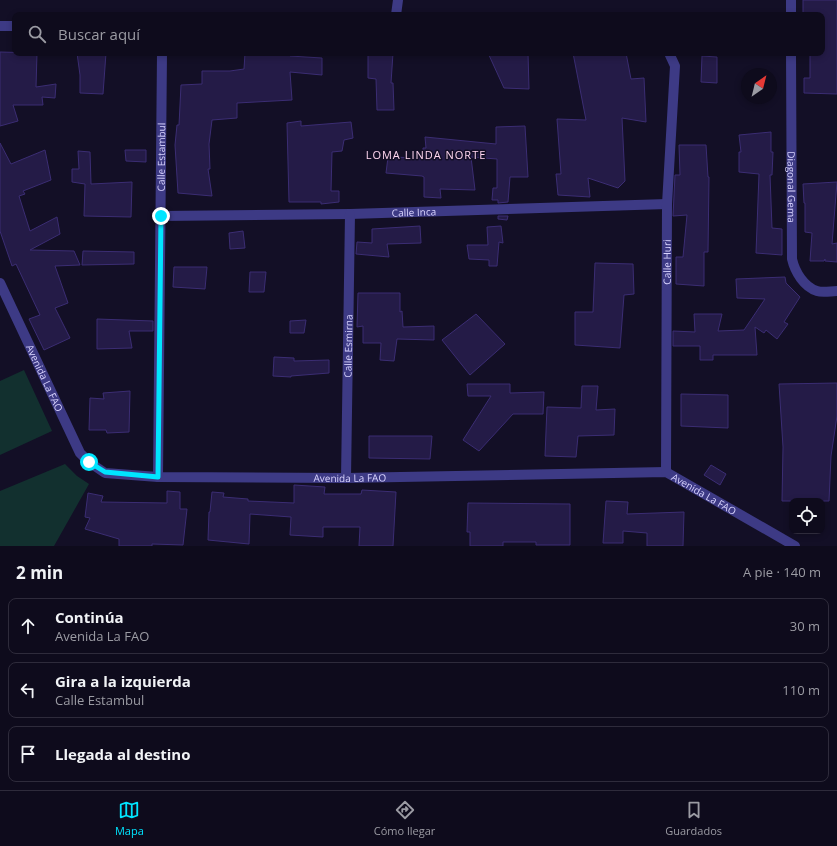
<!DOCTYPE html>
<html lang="es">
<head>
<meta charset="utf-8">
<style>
  :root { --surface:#0e0b1c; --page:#1c1929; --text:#f1f3f6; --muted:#9b9ba3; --line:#2e2b3b; --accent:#00e5ff }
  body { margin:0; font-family:"Open Sans",sans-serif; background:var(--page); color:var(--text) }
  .controls { position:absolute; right:12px; bottom:12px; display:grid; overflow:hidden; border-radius:8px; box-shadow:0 2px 6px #0003 }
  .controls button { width:36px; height:36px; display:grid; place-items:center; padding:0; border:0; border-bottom:1px solid var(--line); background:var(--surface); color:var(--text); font:20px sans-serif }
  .compass { position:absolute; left:741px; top:68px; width:36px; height:36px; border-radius:50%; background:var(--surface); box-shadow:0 2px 6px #0003; rotate:35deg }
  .stop { position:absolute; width:12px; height:12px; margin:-9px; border:3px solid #00e5ff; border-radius:50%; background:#fff }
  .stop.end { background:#00e5ff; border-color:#fff; box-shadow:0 1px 4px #0008 }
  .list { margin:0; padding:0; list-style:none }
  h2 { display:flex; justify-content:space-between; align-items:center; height:52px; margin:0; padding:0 16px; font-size:17px }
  h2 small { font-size:13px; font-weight:400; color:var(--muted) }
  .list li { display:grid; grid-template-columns:26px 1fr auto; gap:12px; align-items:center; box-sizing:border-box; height:56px; margin:0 8px 8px; padding:0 8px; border:1px solid var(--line); border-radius:8px }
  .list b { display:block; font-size:15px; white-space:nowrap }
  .list p { margin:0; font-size:13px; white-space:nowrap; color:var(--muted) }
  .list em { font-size:13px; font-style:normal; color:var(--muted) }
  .icon { flex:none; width:22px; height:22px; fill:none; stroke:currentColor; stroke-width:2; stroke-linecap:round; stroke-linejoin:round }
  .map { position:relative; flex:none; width:837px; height:546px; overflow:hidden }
  .search { position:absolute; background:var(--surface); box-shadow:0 2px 6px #0003; left:12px; right:12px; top:12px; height:44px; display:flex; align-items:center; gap:10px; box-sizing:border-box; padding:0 14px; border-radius:8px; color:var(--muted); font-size:15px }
  .sheet { height:244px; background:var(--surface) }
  nav { display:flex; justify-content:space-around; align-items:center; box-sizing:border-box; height:56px; border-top:1px solid var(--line); background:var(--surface); font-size:11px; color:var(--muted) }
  nav a { display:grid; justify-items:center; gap:2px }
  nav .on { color:var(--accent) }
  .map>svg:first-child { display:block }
  .green { fill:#12302f }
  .building { fill:#241b47; stroke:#3b2d73 }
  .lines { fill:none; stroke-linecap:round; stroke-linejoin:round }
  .minor { stroke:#3d3a85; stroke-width:10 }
  .route { stroke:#00e5ff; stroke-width:5 }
  .labels { text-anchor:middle; stroke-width:3; stroke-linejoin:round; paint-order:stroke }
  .street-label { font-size:10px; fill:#d9d4ff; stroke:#130f26 }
  .neighbourhood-label { font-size:11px; letter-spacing:1px; fill:#ffd6f0; stroke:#130f26 }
</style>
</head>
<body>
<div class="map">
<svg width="837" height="546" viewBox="0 0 837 546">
  <rect width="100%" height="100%" fill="#130f26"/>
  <g class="green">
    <path d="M24,370L52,431L0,455V381Z"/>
    <path d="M65,464L77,476L89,484L54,546H0V491Z"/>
  </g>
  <g class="building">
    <path d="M803,0H837V94L804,93V78H810V53H822V15H803Z"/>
    <path d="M0,52L37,53L36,87L56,84L55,98L42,97L43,105H13L18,121L0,126Z"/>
    <path d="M77,53H106L103,94L80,93V75Z"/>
    <path d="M245,53H290V56L322,58V75L290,72L292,100L237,103V118L212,120L209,144L210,169H208L212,196L178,193L175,145L177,125H179L181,85L202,84V71H230L244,69Z"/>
    <path d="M368,53H393L391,83H393L394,110H377L376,79L368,78Z"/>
    <path d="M488,53H528L529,89L504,88Z"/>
    <path d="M573,53H626L631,79L644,78L646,122L622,118L625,181L618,188L588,178L590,197L558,195L556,174H561L557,119L586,120Z"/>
    <path d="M702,56L717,57V83L701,82Z"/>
    <path d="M301,121V126L351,122L353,138L344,140L342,151L332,152L331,191H339V202L321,204V202H289L287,123Z"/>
    <path d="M525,126L528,177H510L508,202L498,203V200H492L493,188H497V159L471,157L475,190L440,189L441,198L424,197V177L422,176L386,173L388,157L423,158V148H426L425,137L496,144V127Z"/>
    <path d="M771,132V152H773L772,175H770L772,228L782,229V255L756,253L759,174L739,172V152H741L739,135Z"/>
    <path d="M0,143L11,164L45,150L51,180L23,191L25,194L19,196L30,231L57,217L60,234L30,250L74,251L80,265L55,266L68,303L55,308L70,338L44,350L29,319L40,315L16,264L12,266L0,231Z"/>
    <path d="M679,145H706L708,177H709L708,252H704V286L676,284V257H683L687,215L673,216L675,175H680Z"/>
    <path d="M125,150H146V162L126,161Z"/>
    <path d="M78,151L90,152L91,184L132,182L131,217L84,216L85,184L72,182V169H79Z"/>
    <path d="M837,182L832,244L837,243V262L825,261V259L824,261H810L812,233L805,232V203H804L803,184Z"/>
    <path d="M498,216H508L507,220L498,219Z"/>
    <path d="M420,226L421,243L387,244L389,257L356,254L357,242L372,243V229Z"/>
    <path d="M501,226L503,243L499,242L497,266H489V260L469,259L467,245H488L487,227Z"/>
    <path d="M243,231L245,248L230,249L229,233Z"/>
    <path d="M83,251L134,252V264L82,265Z"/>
    <path d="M595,263L633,264L634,294L624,295L620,348L575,345V312H593Z"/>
    <path d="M174,267H207L205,289L173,287Z"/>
    <path d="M250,272H266L264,292H249Z"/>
    <path d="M785,277L786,283L800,297L784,322L788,324L777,339L766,330L764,333L755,327L757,355H713V360H700V346H673V331L695,332L694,314H722L718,331L744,330L765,299L737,298L736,279Z"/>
    <path d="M358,293H400V312L402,311L403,327L434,326V340L397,339L394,361L380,360L381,343H363V326L357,327Z"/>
    <path d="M476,314L505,344L470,375L442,340Z"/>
    <path d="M97,319L153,321V331H129L132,348L97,349Z"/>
    <path d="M306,320L304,333H290V321Z"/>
    <path d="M274,357L294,358V361L329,360V373L291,376V377L273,376Z"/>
    <path d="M837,383V416L831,456L829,501H782L783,447L779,384Z"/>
    <path d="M467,384H510V393L544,392L543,414H513L479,451L463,440L491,396H468Z"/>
    <path d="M582,386H598L596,410L615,409L614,435L578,436L576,457L545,456L547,407L581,408Z"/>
    <path d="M130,391L129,432L107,433L106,430H89L90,398L104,399L103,393Z"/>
    <path d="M681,394L728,395V428L681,426Z"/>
    <path d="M369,436H432L430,459L369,458Z"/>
    <path d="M711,465L726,474L720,485L704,475Z"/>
    <path d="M294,485L325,487L324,494H361L362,490L396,492L393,546H359L360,527H323V537L290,535L291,517L250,514L249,544L208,540L209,512H210L212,492L224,493L223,497L248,499V501L294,503Z"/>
    <path d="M167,491L180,492V509H187L183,545L152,544V546H119V539L85,529L90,518L85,517L88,493L103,496L101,502L167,503Z"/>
    <path d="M606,501L628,502L627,514L684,512L683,546H647V533L623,531V543H603Z"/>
    <path d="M468,503L570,504V545H536V542H503V546H470V532H467Z"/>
  </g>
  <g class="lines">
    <g class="minor">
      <path d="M396,15L398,0"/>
      <path d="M791,15V0"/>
      <path d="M0,26H15"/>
      <path id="s1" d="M791,53L792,259C795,272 804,287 817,291C823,293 831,291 837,291"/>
      <path id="s2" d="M161,216L350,214L667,204"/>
      <path id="s3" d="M0,283L80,453L89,462L105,473L158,477L346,478L666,472L795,546"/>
      <path id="s4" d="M666,472L667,204L675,66L669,53"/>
      <path id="s5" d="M158,477L162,53"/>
      <path id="s6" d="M346,478L350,214"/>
    </g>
  </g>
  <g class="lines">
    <path class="route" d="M89,462L105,472L158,477L161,216"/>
  </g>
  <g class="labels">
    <g class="street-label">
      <text dy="4" stroke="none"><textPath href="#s5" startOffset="320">Calle Estambul</textPath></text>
      <text dy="4" stroke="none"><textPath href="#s1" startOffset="134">Diagonal Gema</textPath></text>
      <text dy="4" stroke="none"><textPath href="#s2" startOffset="253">Calle Inca</textPath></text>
      <text dy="4" stroke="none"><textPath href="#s4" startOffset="210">Calle Huri</textPath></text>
      <text dy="4" stroke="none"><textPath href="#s6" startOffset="132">Calle Esmirna</textPath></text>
      <text dy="4" stroke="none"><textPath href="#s3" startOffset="105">Avenida La FAO</textPath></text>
      <text dy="4" stroke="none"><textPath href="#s3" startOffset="465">Avenida La FAO</textPath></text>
      <text dy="4" stroke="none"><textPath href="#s3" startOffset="825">Avenida La FAO</textPath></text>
    </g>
    <g class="neighbourhood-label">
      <text x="426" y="159">LOMA LINDA NORTE</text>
    </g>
  </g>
</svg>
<div class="controls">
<button><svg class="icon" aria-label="locate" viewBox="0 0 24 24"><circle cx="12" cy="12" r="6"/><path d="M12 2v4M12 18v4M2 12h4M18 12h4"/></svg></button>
</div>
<svg class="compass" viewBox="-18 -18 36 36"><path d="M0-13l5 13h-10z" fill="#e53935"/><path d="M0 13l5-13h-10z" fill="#9b9ba3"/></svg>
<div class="stop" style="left:89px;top:462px"></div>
<div class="stop end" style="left:161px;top:216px"></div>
<div class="search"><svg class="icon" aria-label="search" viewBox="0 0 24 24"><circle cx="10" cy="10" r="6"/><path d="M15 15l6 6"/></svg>Buscar aquí</div>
</div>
<section class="sheet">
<h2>2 min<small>A pie · 140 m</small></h2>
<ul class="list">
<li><svg class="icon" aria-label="ahead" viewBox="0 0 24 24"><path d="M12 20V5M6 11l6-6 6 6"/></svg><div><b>Continúa</b><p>Avenida La FAO</p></div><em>30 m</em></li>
<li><svg class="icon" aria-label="left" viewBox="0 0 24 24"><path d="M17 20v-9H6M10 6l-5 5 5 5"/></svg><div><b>Gira a la izquierda</b><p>Calle Estambul</p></div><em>110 m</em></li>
<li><svg class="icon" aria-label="arrive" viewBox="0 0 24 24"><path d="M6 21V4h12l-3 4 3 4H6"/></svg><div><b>Llegada al destino</b></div></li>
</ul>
</section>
<nav>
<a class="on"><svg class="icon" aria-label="map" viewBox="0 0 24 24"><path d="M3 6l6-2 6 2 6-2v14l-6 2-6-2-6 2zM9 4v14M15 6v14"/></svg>Mapa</a>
<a><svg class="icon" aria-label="directions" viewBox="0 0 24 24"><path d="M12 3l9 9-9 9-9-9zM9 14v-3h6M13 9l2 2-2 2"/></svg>Cómo llegar</a>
<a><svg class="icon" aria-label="saved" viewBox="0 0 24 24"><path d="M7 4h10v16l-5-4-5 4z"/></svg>Guardados</a>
</nav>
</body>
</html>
